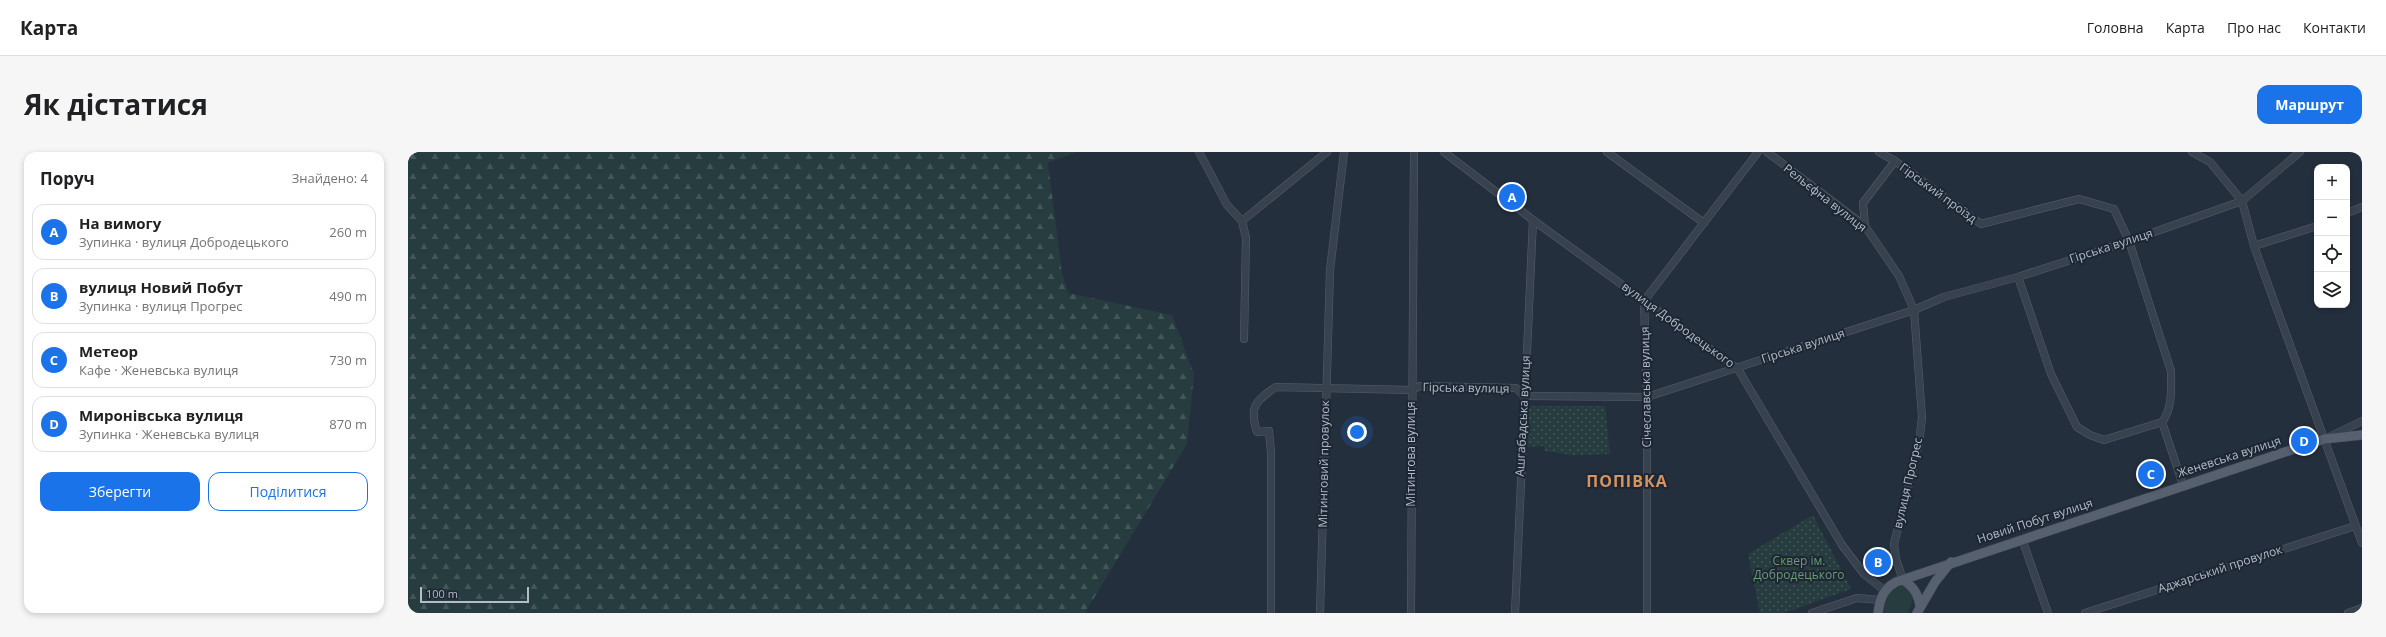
<!DOCTYPE html>
<html lang="uk">
<head>
<meta charset="utf-8">
<style>
  :root { --surface:#fff; --page:#f6f6f6; --text:#202124; --muted:#757577; --line:#e0e0e0; --accent:#1a73e8 }
  body { margin:0; font-family:"Open Sans",sans-serif; background:var(--page); color:var(--text) }
  .controls { position:absolute; right:12px; top:12px; display:grid; overflow:hidden; border-radius:8px; box-shadow:0 2px 6px #0003 }
  .controls button { width:36px; height:36px; display:grid; place-items:center; padding:0; border:0; border-bottom:1px solid var(--line); background:var(--surface); color:var(--text); font:20px sans-serif }
  .scale { position:absolute; left:12px; bottom:10px; width:109px; box-sizing:border-box; padding-left:4px; border:2px solid #b4bcc9; border-top:0; font-size:11px; line-height:14px; white-space:nowrap; color:#b4bcc9; -webkit-text-stroke:3px #1d2633; paint-order:stroke }
  .you { position:absolute; left:949px; top:280px; width:14px; height:14px; margin:-10px; border:3px solid #fff; border-radius:50%; background:#1a73e8; box-shadow:0 0 0 6px #1a73e833 }
  .badge { display:grid; place-items:center; width:26px; height:26px; border-radius:50%; background:var(--accent); color:#fff; font-size:13px; font-weight:700 }
  .pin { position:absolute; translate:-50% -50%; border:2px solid #fff; box-shadow:0 1px 4px #0006 }
  .list { margin:0; padding:0; list-style:none }
  h2 { display:flex; justify-content:space-between; align-items:center; height:52px; margin:0; padding:0 16px; font-size:17px }
  h2 small { font-size:13px; font-weight:400; color:var(--muted) }
  .list li { display:grid; grid-template-columns:26px 1fr auto; gap:12px; align-items:center; box-sizing:border-box; height:56px; margin:0 8px 8px; padding:0 8px; border:1px solid var(--line); border-radius:12px }
  .list b { display:block; font-size:15px; white-space:nowrap }
  .list p { margin:0; font-size:13px; white-space:nowrap; color:var(--muted) }
  .list em { font-size:13px; font-style:normal; color:var(--muted) }
  .actions { display:flex; gap:8px; padding:12px 16px }
  .actions a { flex:1; padding:9px 0; border:1px solid var(--accent); border-radius:12px; text-align:center; font-size:14px; color:var(--accent) }
  .actions .main { background:var(--accent); color:#fff }
  .icon { flex:none; width:22px; height:22px; fill:none; stroke:currentColor; stroke-width:2; stroke-linecap:round; stroke-linejoin:round }
  .map { position:relative; flex:none; width:1954px; height:461px; overflow:hidden; border-radius:12px }
  header { display:flex; align-items:center; gap:24px; box-sizing:border-box; height:56px; padding:0 20px; background:var(--surface); border-bottom:1px solid var(--line) }
  header strong { font-size:19px }
  nav { display:flex; gap:22px; margin-inline-start:auto; font-size:14px }
  .intro { display:flex; align-items:center; justify-content:space-between; box-sizing:border-box; height:96px; padding:0 24px }
  h1 { margin:0; font-size:28px }
  .button { padding:10px 18px; border-radius:12px; background:var(--accent); color:#fff; font-size:14px; font-weight:700 }
  main { display:flex; gap:24px; padding:0 24px }
  aside { flex:1; background:var(--surface); border-radius:12px; box-shadow:0 2px 6px #0003 }
  .map>svg:first-child { display:block }
  .green { fill:#263c3f }
  .forest { fill:url(#forest-firs) }
  .park { fill:url(#park-dots) }
  .lines { fill:none; stroke-linecap:round; stroke-linejoin:round }
  .minor-casing { stroke:#565f6c; stroke-width:8 }
  .major-casing { stroke:#414a57; stroke-width:10 }
  .minor { stroke:#38414e; stroke-width:7 }
  .major { stroke:#56606e; stroke-width:9 }
  .labels { text-anchor:middle; stroke-width:4; stroke-linejoin:round; paint-order:stroke }
  .street-label { font-size:12px; fill:#b4bcc9; stroke:#1d2633 }
  .park-label { font-size:12px; fill:#6b9a76; stroke:#1d2633 }
  .district-label { font-size:16px; font-weight:bold; letter-spacing:1px; fill:#d59563; stroke:#1d2633 }
</style>
</head>
<body>
<header>
<strong>Карта</strong>
<nav><a>Головна</a><a>Карта</a><a>Про нас</a><a>Контакти</a></nav>
</header>
<div class="intro"><h1>Як дістатися</h1><a class="button">Маршрут</a></div>
<main>
<aside>
<h2>Поруч<small>Знайдено: 4</small></h2>
<ul class="list">
<li><span class="badge">A</span><div><b>На вимогу</b><p>Зупинка · вулиця Добродецького</p></div><em>260 m</em></li>
<li><span class="badge">B</span><div><b>вулиця Новий Побут</b><p>Зупинка · вулиця Прогрес</p></div><em>490 m</em></li>
<li><span class="badge">C</span><div><b>Метеор</b><p>Кафе · Женевська вулиця</p></div><em>730 m</em></li>
<li><span class="badge">D</span><div><b>Миронівська вулиця</b><p>Зупинка · Женевська вулиця</p></div><em>870 m</em></li>
</ul>
<div class="actions"><a class="main">Зберегти</a><a>Поділитися</a></div>
</aside>
<div class="map">
<svg width="1954" height="461" viewBox="0 0 1954 461">
  <defs>
    <pattern id="forest-firs" width="22" height="20" patternUnits="userSpaceOnUse"><rect width="22" height="20" fill="#263c3f"/><path d="M5 1l3.5 6h-7zM16 11l3.5 6h-7z" fill="#435659"/></pattern>
    <pattern id="park-dots" width="8" height="8" patternUnits="userSpaceOnUse"><rect width="8" height="8" fill="#263c3f"/><path d="M2 2h.1M6 6h.1" fill="none" stroke="#435659" stroke-width="1.8" stroke-linecap="round"/></pattern>
  </defs>
  <rect width="100%" height="100%" fill="#242f3e"/>
  <path class="green" d="M1493,434L1503,438C1506,448 1504,452 1500,461H1476C1476,449 1481,437 1493,434Z"/>
  <path class="forest" d="M0,0H668L640,11L654,121L660,141L764,163L786,222L779,292L677,461H0Z"/>
  <g class="park">
    <path d="M1122,254H1197L1202,302L1163,303L1137,299L1136,294L1119,295V258Z"/>
    <path d="M1405,363L1443,437L1376,461H1352L1340,402Z"/>
  </g>
  <g class="lines">
    <defs>
      <g id="minor">
        <path d="M791,0L819,53L834,69L838,86L836,187"/>
        <path d="M1036,0L1125,68L1330,217L1434,393L1456,422L1477,439"/>
        <path d="M1199,0L1296,71"/>
        <path d="M1359,0L1457,74L1491,124L1506,158L1514,265L1511,292L1486,392L1488,407L1495,428"/>
        <path d="M1471,0L1487,9L1573,72L1671,47L1706,57L1721,89L1763,219C1763,236 1765,256 1754,270L1696,288L1682,283L1669,275L1643,222L1610,125"/>
        <path d="M1784,0L1802,10L1834,49L1846,94L1954,391"/>
        <path d="M1953,0L1954,2"/>
        <path d="M1939,61L1954,55"/>
        <path d="M834,69L919,0"/>
        <path d="M1457,74L1455,51L1487,9"/>
        <path d="M1846,94L1909,74"/>
        <path d="M1754,270L1775,333"/>
        <path d="M1921,285L1954,269"/>
        <path d="M1614,387L1640,461"/>
        <path d="M1456,422L1488,407"/>
        <path d="M863,461V300L861,279L849,280C841,255 847,249 868,235L1003,238L1012,234L1108,236L1116,244L1239,245L1506,158L1536,145L1610,125L1721,89L1834,49L1892,0"/>
        <path d="M912,461L922,118L936,0"/>
        <path d="M1003,461L1006,0"/>
        <path d="M1107,461L1125,68"/>
        <path d="M1239,461V245L1236,149L1350,0"/>
        <path d="M1404,461L1449,446L1472,448"/>
        <path d="M1677,461L1947,374"/>
        <path d="M1940,461L1954,456"/>
      </g>
      <g id="major">
        <path d="M1495,428C1506,435 1510,442 1512,454"/>
        <path d="M1470,461C1472,447 1475,437 1488,430L1916,287L1954,283"/>
        <path d="M1509,461L1527,430L1543,410"/>
      </g>
    </defs>
    <use href="#minor" class="minor-casing"/>
    <use href="#major" class="major-casing"/>
    <use href="#minor" class="minor"/>
    <use href="#major" class="major"/>
  </g>
  <g class="labels">
    <g class="street-label">
      <text transform="translate(1530 41) rotate(36)" y="4">Гірський проїзд</text>
      <text transform="translate(1417 46) rotate(38)" y="4">Рельєфна вулиця</text>
      <text transform="translate(1703 94) rotate(-18)" y="4">Гірська вулиця</text>
      <text transform="translate(1270 173) rotate(36)" y="4">вулиця Добродецького</text>
      <text transform="translate(1395 194) rotate(-18)" y="4">Гірська вулиця</text>
      <text transform="translate(1238 235) rotate(-91)" y="4">Січеславська вулиця</text>
      <text transform="translate(1058 236) rotate(1)" y="4">Гірська вулиця</text>
      <text transform="translate(1115 264) rotate(-87)" y="4">Ашгабадська вулиця</text>
      <text transform="translate(1003 302) rotate(-90)" y="4">Мітингова вулиця</text>
      <text transform="translate(1821 305) rotate(-18)" y="4">Женевська вулиця</text>
      <text transform="translate(916 312) rotate(-89)" y="4">Мітинговий провулок</text>
      <text transform="translate(1500 331) rotate(-77)" y="4">вулиця Прогрес</text>
      <text transform="translate(1627 369) rotate(-18)" y="4">Новий Побут вулиця</text>
      <text transform="translate(1812 417) rotate(-18)" y="4">Аджарський провулок</text>
    </g>
    <g class="park-label">
      <text x="1391" y="413">Сквер ім.<tspan x="1391" dy="14">Добродецького</tspan></text>
    </g>
    <g class="district-label">
      <text x="1219" y="335">ПОПІВКА</text>
    </g>
  </g>
</svg>
<div class="controls">
<button>+</button>
<button>−</button>
<button><svg class="icon" aria-label="locate" viewBox="0 0 24 24"><circle cx="12" cy="12" r="6"/><path d="M12 2v4M12 18v4M2 12h4M18 12h4"/></svg></button>
<button><svg class="icon" aria-label="layers" viewBox="0 0 24 24"><path d="M12 4l9 5-9 5-9-5zM3 14l9 5 9-5"/></svg></button>
</div>
<div class="scale">100 m</div>
<div class="you"></div>
<div class="pin badge" style="left:1104px;top:45px">A</div>
<div class="pin badge" style="left:1470px;top:410px">B</div>
<div class="pin badge" style="left:1743px;top:322px">C</div>
<div class="pin badge" style="left:1896px;top:289px">D</div>
</div>
</main>
</body>
</html>
